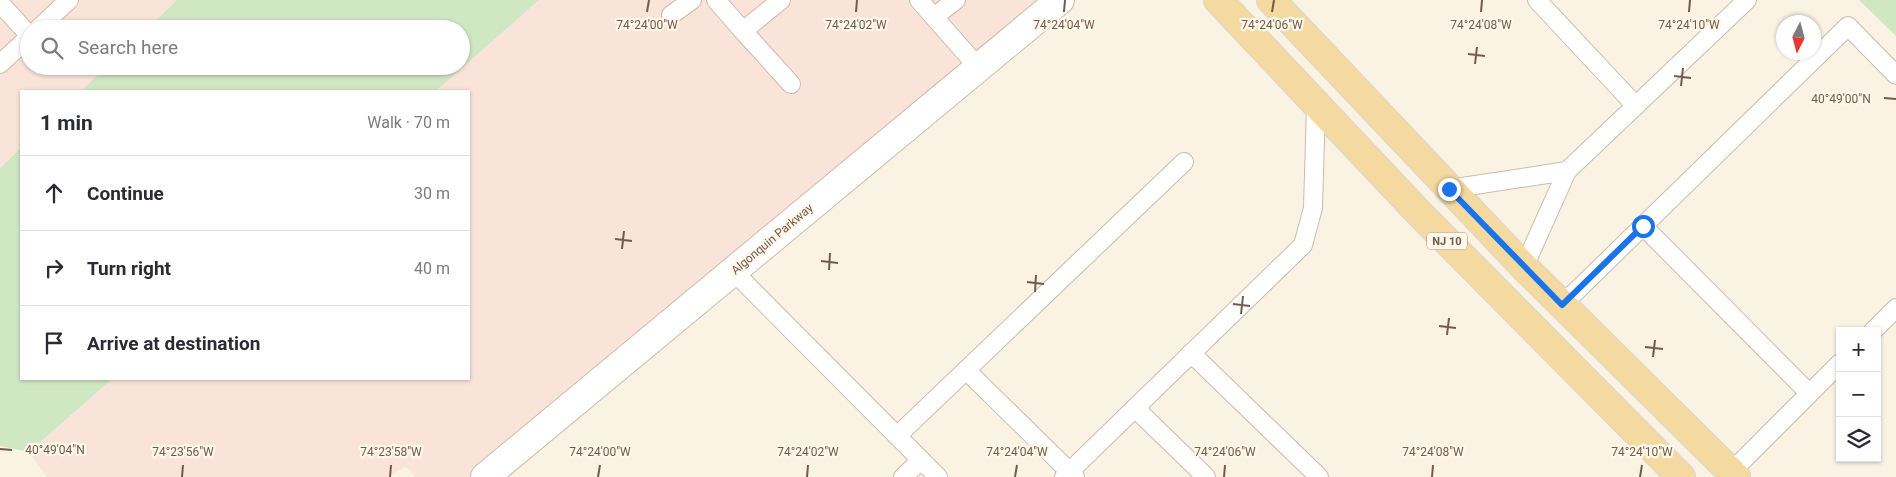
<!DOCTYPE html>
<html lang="en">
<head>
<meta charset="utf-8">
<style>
  :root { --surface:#fff; --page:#f2f2f3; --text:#2b2b33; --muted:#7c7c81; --line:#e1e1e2 }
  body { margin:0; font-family:Roboto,sans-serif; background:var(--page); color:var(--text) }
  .controls { position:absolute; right:15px; bottom:15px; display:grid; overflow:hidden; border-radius:0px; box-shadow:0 1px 4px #0004 }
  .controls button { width:45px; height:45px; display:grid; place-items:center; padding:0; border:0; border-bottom:1px solid var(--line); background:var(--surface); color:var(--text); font:25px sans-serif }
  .compass { position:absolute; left:1776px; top:15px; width:45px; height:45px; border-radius:50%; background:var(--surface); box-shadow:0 1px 4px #0004; rotate:186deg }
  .stop { position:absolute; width:15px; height:15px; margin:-11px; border:4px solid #1a73e8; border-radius:50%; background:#fff }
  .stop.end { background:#1a73e8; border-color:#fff; box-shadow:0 1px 5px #0008 }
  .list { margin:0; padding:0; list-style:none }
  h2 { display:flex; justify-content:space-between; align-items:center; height:65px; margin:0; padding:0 20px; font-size:21px }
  h2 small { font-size:16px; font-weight:400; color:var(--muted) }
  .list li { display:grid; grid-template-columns:32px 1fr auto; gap:15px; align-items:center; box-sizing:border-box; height:75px; padding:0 20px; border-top:1px solid var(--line) }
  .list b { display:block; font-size:19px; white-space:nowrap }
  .list em { font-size:16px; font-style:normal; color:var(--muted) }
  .icon { flex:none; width:28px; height:28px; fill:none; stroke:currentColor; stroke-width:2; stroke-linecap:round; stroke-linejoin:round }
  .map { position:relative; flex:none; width:1896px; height:477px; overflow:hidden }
  .search { position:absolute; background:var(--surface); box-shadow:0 1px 4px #0004; left:20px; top:20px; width:450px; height:55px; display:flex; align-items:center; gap:12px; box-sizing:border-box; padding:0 18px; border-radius:28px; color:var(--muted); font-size:19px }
  .panel { position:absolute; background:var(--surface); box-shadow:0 1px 4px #0004; left:20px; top:90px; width:450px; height:290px; border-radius:0px }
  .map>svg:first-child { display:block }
  .commercial { fill:#fae4d9 }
  .green { fill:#d0e7c4 }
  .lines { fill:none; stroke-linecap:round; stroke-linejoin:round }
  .lane-casing { stroke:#cbbbac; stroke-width:20 }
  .secondary-casing { stroke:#cebcaa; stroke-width:30 }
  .primary-casing { stroke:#dad4d0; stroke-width:30 }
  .lane { stroke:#fff; stroke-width:18 }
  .secondary { stroke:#fff; stroke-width:28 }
  .primary { stroke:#f4daa1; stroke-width:28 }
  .route { stroke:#1a73e8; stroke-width:6 }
  .ticks { fill:none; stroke:#715b4c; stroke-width:2 }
  .labels { text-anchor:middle; stroke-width:4.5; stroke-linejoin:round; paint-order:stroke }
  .shield { fill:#fef7ea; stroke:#9b8a7b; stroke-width:1 }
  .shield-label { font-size:11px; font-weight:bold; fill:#715b4c }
  .street-label { font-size:12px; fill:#715b4c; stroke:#fef7ea }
  .ticks-label { font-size:12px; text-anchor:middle; fill:#715b4c; stroke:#fef7ea; stroke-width:4.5; stroke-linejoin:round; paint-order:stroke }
</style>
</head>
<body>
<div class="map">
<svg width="1896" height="477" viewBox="0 0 1896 477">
  <rect width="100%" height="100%" fill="#faf3e4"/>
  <g class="commercial">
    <path d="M0,0H177L147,29H29V66H107L81,91H21V148L0,168Z"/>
    <path d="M539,0H1048L485,477H415L406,467L387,477H47L29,452L112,379H469V91H436Z"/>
  </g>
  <g class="green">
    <path d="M177,0H539L436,91H81L107,66H461V29H147Z"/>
    <path d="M1859,0H1896V36Z"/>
    <path d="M21,148V379H112L29,452L0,446V168Z"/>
  </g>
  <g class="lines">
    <defs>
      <g id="lane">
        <path d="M716,0L743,31L781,0"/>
        <path d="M919,0L978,67"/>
        <path d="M1537,0L1636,106"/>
        <path d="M0,3L29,35"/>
        <path d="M671,15L692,0"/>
        <path d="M934,17L956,0"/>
        <path d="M38,29L69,0"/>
        <path d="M743,31L791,84"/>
        <path d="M0,64L29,37"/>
        <path d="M1449,189L1567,171"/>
        <path d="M1643,226L1809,393"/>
        <path d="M1524,267L1567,171L1747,0"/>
        <path d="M733,271L938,477"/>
        <path d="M1562,305L1848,26L1896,75"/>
        <path d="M1873,331L1896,308"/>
        <path d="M1191,353L1319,477"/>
        <path d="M966,370L1075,477"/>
        <path d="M897,436L1184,162"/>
        <path d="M1731,472L1840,363"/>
        <path d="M903,477L921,460"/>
        <path d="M1064,477L1135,408"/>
        <path d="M1206,477L1135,408L1303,245L1313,208L1316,105"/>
      </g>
      <path id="secondary" d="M485,477L1060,0"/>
      <g id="primary">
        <path d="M1218,0L1418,212L1681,477"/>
        <path d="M1271,0L1524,267L1736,477"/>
      </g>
    </defs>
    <use href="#lane" class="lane-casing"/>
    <use href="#secondary" class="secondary-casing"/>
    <use href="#primary" class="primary-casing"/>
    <use href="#lane" class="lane"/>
    <use href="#secondary" class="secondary"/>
    <use href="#primary" class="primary"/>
  </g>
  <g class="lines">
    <path class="route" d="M1449,189L1562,305L1643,226"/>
  </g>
  <path class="ticks" d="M647,12L649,0M856,12L857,0M1064,12L1065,0M1272,12L1274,0M1481,12L1482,0M1689,12L1690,0M1468,54L1485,56M1475,64L1477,47M1674,76L1691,78M1681,86L1683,68M1884,98L1896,99M615,239L632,241M622,249L624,231M821,261L838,263M829,270L830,253M1027,282L1044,284M1035,292L1036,275M1233,304L1250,306M1241,314L1243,296M1439,326L1456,328M1447,335L1449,318M1645,347L1663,349M1653,357L1655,340M0,449L12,450M182,477L183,465M390,477L391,465M598,477L600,465M807,477L808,465M1015,477L1017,465M1224,477L1225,465M1432,477L1433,465M1640,477L1642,465"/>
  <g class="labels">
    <rect class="shield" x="1427" y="232.5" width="40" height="17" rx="4"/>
    <g class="shield-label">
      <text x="1447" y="245">NJ 10</text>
    </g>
    <g class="street-label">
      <text transform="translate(772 239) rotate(-40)" y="4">Algonquin Parkway</text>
    </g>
  </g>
  <g class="ticks-label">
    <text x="647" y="29">74°24'00"W</text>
    <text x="856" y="29">74°24'02"W</text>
    <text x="1064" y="29">74°24'04"W</text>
    <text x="1272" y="29">74°24'06"W</text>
    <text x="1481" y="29">74°24'08"W</text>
    <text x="1689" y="29">74°24'10"W</text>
    <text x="1841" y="103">40°49'00"N</text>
    <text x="55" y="454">40°49'04"N</text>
    <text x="183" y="456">74°23'56"W</text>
    <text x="391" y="456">74°23'58"W</text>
    <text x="600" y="456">74°24'00"W</text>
    <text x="808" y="456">74°24'02"W</text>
    <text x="1017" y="456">74°24'04"W</text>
    <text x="1225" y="456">74°24'06"W</text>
    <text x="1433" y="456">74°24'08"W</text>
    <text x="1642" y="456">74°24'10"W</text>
  </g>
</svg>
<div class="controls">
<button>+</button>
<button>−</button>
<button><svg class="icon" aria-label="layers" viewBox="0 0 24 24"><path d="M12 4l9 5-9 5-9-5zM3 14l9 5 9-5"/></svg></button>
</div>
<svg class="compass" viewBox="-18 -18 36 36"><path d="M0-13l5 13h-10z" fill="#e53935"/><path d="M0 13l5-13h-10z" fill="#7c7c81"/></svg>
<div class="stop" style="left:1643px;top:226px"></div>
<div class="stop end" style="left:1449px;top:189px"></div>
<div class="search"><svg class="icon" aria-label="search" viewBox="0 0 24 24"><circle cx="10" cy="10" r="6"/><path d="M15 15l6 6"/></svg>Search here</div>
<section class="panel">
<h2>1 min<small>Walk · 70 m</small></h2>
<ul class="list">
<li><svg class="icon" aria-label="ahead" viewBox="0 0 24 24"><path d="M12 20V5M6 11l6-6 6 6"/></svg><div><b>Continue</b></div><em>30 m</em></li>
<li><svg class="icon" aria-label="right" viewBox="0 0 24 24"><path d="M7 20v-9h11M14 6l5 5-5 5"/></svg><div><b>Turn right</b></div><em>40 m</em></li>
<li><svg class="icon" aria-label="arrive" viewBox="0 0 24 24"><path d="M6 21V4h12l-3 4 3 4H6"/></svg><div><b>Arrive at destination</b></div></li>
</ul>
</section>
</div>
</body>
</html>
